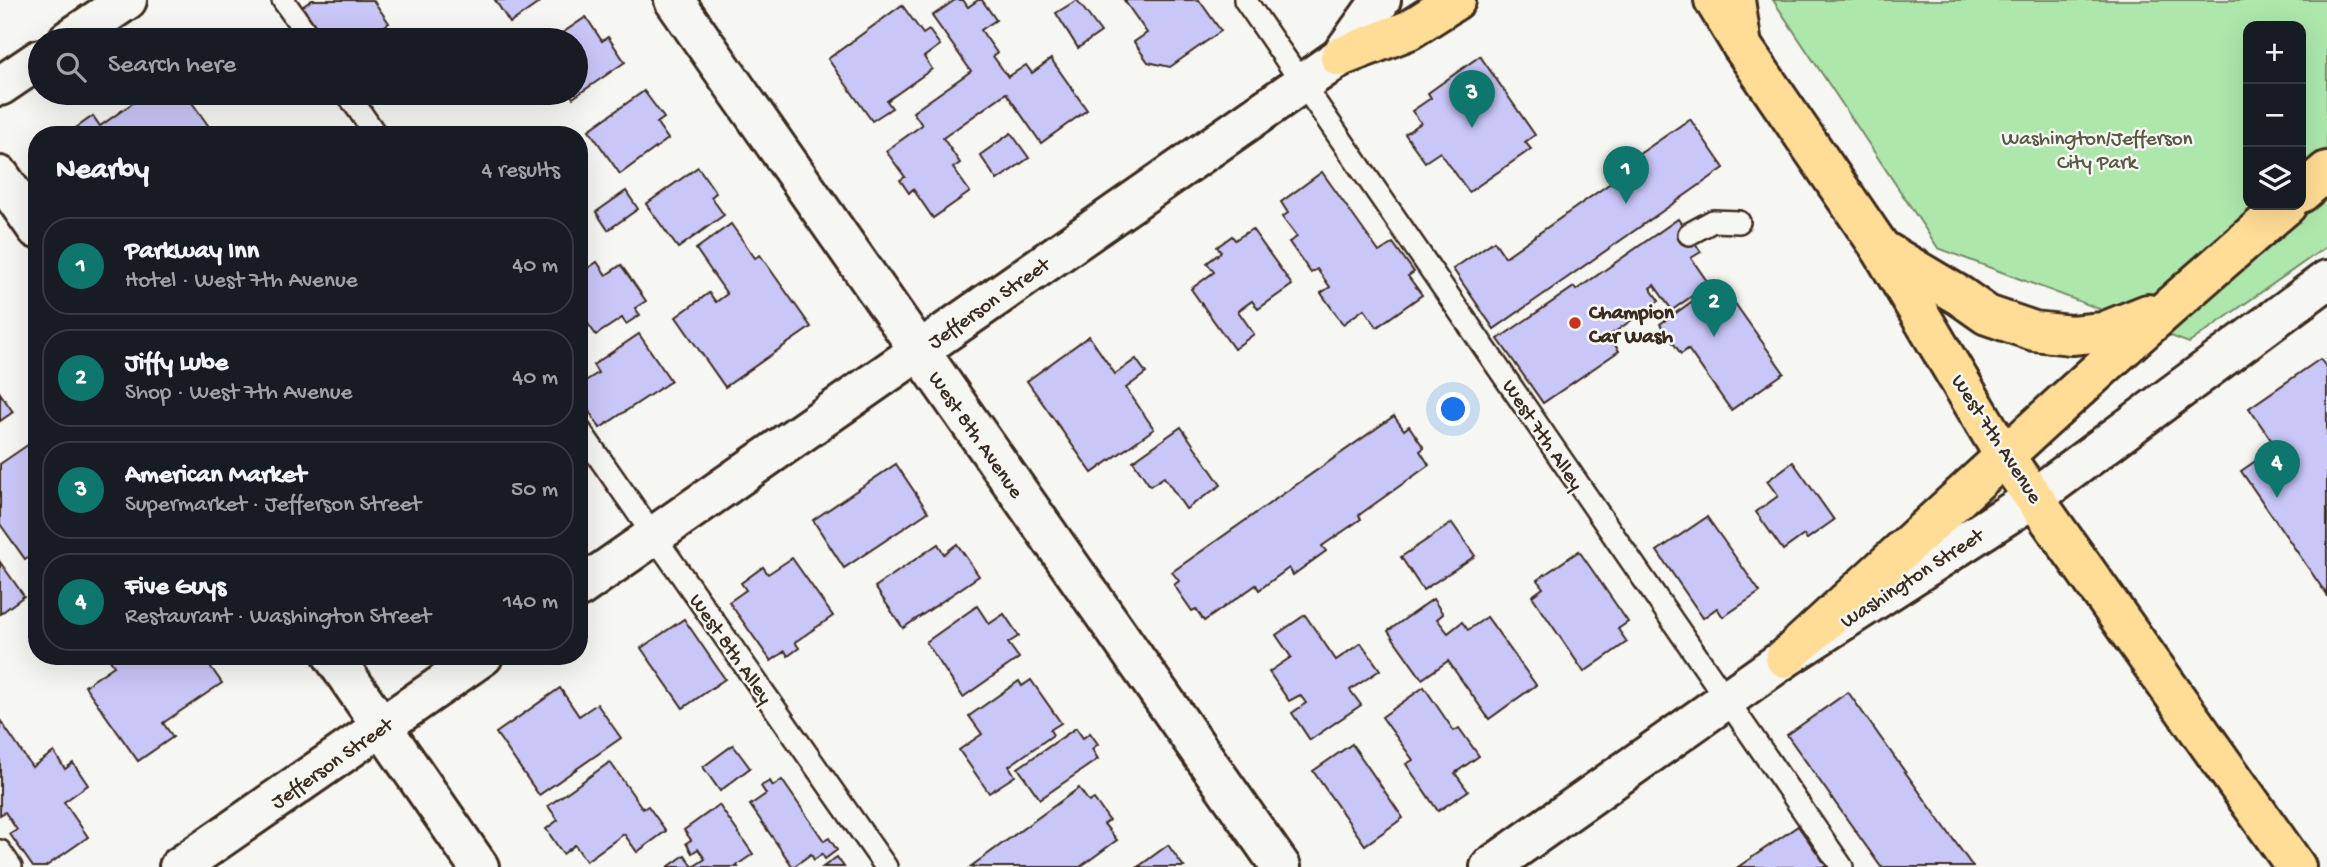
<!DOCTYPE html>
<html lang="en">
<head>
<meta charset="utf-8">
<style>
  :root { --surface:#171b24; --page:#20242c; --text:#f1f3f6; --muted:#9ea1a6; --line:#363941; --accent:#0f766e }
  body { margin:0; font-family:"Gochi Hand",sans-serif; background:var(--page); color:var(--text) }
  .controls { position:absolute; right:21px; top:21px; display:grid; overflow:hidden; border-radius:14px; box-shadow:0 7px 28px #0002 }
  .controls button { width:63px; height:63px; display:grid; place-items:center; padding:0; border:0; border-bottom:2px solid var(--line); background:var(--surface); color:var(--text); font:35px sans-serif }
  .you { position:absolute; left:1454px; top:410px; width:24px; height:24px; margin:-18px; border:5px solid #fff; border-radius:50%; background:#1a73e8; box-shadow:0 0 0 10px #1a73e833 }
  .badge { display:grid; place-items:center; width:46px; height:46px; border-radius:50%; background:var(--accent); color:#fff; font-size:23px; font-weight:700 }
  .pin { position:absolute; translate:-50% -58px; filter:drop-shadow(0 2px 4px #0008) }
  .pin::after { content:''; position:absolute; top:37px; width:24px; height:21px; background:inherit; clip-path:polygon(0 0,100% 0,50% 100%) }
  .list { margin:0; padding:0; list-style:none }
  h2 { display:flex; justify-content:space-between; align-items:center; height:91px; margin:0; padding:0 28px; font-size:30px }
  h2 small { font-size:23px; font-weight:400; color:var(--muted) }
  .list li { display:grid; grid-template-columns:46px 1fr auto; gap:21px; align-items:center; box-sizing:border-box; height:98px; margin:0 14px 14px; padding:0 14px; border:2px solid var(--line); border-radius:28px }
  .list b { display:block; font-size:26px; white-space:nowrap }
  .list p { margin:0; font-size:23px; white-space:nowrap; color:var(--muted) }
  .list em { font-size:23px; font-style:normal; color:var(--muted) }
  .icon { flex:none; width:38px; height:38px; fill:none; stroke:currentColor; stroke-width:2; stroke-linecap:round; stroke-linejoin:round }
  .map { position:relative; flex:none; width:2327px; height:867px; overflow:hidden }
  .search { position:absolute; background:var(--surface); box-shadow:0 7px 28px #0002; left:28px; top:28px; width:560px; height:77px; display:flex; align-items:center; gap:18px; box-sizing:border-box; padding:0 24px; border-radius:38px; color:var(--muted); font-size:26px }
  .panel { position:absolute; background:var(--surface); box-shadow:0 7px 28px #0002; left:28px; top:126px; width:560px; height:539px; border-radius:28px }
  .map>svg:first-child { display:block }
  .green { fill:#ade7ac; stroke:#748865; stroke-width:2; fill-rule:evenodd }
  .building { fill:#c9c6f8; stroke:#3b2a1e; stroke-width:2 }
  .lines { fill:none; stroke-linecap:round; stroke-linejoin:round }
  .lane-casing { stroke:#3b2a1e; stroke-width:26 }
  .street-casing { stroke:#3b2a1e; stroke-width:44 }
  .secondary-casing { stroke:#3b2a1e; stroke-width:44 }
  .primary-casing { stroke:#3b2a1e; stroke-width:44 }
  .highway-casing { stroke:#3b2a1e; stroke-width:44 }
  .lane { stroke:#f6f6f2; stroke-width:21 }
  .street { stroke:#f6f6f2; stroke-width:38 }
  .secondary { stroke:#f6f6f2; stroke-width:38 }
  .primary { stroke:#ffdd96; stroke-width:38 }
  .highway { stroke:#ffdd96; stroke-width:38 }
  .poi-dot { fill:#c8321e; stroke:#f6f6f2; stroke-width:2.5 }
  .labels { text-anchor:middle; stroke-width:5; stroke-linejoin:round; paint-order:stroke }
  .park-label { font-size:21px; fill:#585942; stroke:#f6f6f2 }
  .street-label { font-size:21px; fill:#3b2a1e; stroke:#f6f6f2 }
  .poi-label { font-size:21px; font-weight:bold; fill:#3b2a1e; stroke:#f6f6f2; text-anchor:start }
</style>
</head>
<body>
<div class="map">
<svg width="2327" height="867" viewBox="0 0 2327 867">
  <rect width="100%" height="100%" fill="#f6f6f2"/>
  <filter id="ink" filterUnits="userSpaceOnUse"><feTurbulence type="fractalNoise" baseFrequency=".0143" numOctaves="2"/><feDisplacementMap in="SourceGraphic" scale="14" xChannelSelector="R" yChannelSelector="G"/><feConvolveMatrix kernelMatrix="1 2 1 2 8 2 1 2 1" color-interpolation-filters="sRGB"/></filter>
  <g filter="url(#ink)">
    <path class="green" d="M1773,0H2327V246L2189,343L1938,248ZM2248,26H2301V205H2248Z"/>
    <g class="building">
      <path d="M312,0H373L389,23L365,40H321L299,9Z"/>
      <path d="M495,0H543L510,23Z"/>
      <path d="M955,0H963L968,7L978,0H982L996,20L981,30L997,53L993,56L1008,77L1026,65L1032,73L1051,59L1087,110L1041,143L1006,93L943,138L960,163L953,168L970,192L933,218L913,189L909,193L900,180L905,177L886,151L922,125L913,112L971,71L932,16Z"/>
      <path d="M1077,0L1101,32L1078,48L1056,13Z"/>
      <path d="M1124,0H1199L1221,31L1170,67L1148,62L1134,42L1147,33Z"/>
      <path d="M902,5L923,34L929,30L940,45L924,57L932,69L887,101L892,108L872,121L828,59Z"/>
      <path d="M586,17L602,41L608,37L625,62L573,98L569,93H576V40H552Z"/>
      <path d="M1480,56L1535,135L1525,142L1531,149L1469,192L1440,152L1425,162L1405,134L1421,123L1412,111L1431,98L1428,93Z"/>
      <path d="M644,91L664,118L657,123L668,139L620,174L589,130Z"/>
      <path d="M147,93H185L215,135H66L93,116L100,126Z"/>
      <path d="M1690,119L1724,168L1494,329L1453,269L1494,241L1505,257L1639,163L1635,157Z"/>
      <path d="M1011,133L1029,158L997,180L980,155Z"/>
      <path d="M698,167L716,193L711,197L724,215L678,248L646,204Z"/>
      <path d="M1322,172L1379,252L1393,243L1414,272L1408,276L1422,295L1377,327L1364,309L1343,324L1321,293L1330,287L1317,269L1311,273L1289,242L1297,237L1282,217L1288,213L1281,202Z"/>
      <path d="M626,191L638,209L608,230L596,212Z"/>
      <path d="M1678,219L1701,252L1691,258L1709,284L1672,310L1654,285L1650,288L1659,301L1609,336L1619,351L1543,403L1498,339L1574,287L1576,290Z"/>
      <path d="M731,224L755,258L760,255L811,327L725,387L676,317L709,293L716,302L727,294L696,249Z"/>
      <path d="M1252,229L1292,285L1258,309L1252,301L1238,311L1254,334L1234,349L1191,289L1214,272L1207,263L1221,252L1217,247L1232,236L1235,240Z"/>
      <path d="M597,262L606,275L621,265L646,301L635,308L640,315L626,324L622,318L596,335L579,311V274Z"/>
      <path d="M1720,282L1784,373L1731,410L1688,349L1681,354L1660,324Z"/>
      <path d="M639,334L671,381L600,428L579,396V385L598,373L593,365Z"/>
      <path d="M1089,336L1115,374L1136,359L1146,373L1126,388L1154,429L1092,473L1027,381Z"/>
      <path d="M2320,359L2327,368V595L2241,471L2276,447L2249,408Z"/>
      <path d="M0,393L13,412L0,421Z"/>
      <path d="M1394,416L1404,430L1409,426L1424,448L1420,451L1429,465L1359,515L1361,519L1322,546L1326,551L1293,575L1289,568L1259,590L1256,585L1204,621L1196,609L1192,611L1174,585L1179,581L1172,572Z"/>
      <path d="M1181,427L1221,485L1186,509L1164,477L1150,486L1133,461Z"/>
      <path d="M35,440L37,550L25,559L0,524V464Z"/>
      <path d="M1793,462L1834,520L1807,539L1804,535L1783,550L1756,512L1778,496L1767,481Z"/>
      <path d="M896,464L928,512L844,568L813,520Z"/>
      <path d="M1707,517L1760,592L1723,617L1717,608L1703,618L1657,551Z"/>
      <path d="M1452,523L1475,556L1423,590L1401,557Z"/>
      <path d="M938,544L944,554L957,544L979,576L903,628L875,587Z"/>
      <path d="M1579,551L1628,622L1618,629L1627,642L1584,672L1532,596L1543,588L1537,580Z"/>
      <path d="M792,558L833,616L795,642L799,648L788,656L785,651L771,661L729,602L746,590L741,583L763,567L768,574Z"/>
      <path d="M0,562L24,596L0,614Z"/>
      <path d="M1433,599L1443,614L1437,619L1448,633L1462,622L1468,630L1487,617L1536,685L1489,719L1448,661L1422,679L1388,631Z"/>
      <path d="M977,606L989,624L1004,614L1019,636L1008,643L1019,658L963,697L926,642Z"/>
      <path d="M1305,615L1336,660L1361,643L1380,670L1350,690L1361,705L1310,740L1292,713L1306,703L1300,695L1289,701L1269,672L1291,657L1276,635Z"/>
      <path d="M684,619L725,679L683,708L641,648Z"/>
      <path d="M107,656H203L222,683L163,723L173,737L138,761L85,686L114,666Z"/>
      <path d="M1031,680L1061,723L1050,730L1053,735L1009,766L1015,776L989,793L959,750L982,734L969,716L1019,681L1022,686Z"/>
      <path d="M1424,687L1454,731L1459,728L1479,756L1455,773L1468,791L1438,811L1406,764L1413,760L1382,717Z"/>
      <path d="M560,688L579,716L597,704L621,738L539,795L496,733Z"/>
      <path d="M1848,692L1973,867H1881L1787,735Z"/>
      <path d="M0,720L32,767L54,752L65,769L73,763L88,785L64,802L88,837L45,867H33L10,834L17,830L5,812L0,815Z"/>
      <path d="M1076,728L1083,738L1090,733L1098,744L1092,749L1098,759L1040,799L1018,768Z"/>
      <path d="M1352,744L1403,818L1365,845L1313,771Z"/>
      <path d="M733,745L750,768L720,791L703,767Z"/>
      <path d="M610,762L643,809L648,806L666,831L637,852L624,834L586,861L575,845L563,854L546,829L558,820L548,806Z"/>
      <path d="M782,780L824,841L829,838L837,850L825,859L822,854L814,860L811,854L793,867L750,805L766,794L761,786L770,781L773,786Z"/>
      <path d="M1079,788L1089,802L1094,799L1109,820L1104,824L1117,840L1080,867H970Z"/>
      <path d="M719,805L753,854L737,865L738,867H693L705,859L698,849L692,853L686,843L691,840L684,830Z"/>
      <path d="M1798,826L1827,867H1738Z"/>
      <path d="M1168,845L1184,867H1138Z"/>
      <path d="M685,855L693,867H668Z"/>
      <path d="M837,857L844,867H823Z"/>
    </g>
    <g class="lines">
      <defs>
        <g id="lane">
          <path d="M283,0L311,40"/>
          <path d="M1245,0L1842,867"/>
          <path d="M347,93L376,135"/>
          <path d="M1689,234L1713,221L1739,222"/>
          <path d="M579,429L886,867"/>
          <path d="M0,851L11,867"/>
        </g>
        <g id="street">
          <path d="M674,0L919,350"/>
          <path d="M68,40L127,0"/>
          <path d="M0,86L40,59"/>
          <path d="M0,176L37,229"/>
          <path d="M333,656L479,867"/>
        </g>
        <g id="secondary">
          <path d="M919,350L1281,867"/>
          <path d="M579,588L1340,57L1381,0"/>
          <path d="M179,867L483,656"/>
          <path d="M1490,867L1785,658L2035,497L2327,280"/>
        </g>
        <path id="primary" d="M1714,0L1742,46L1881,249L2005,457L2296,867"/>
        <g id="highway">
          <path d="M1735,0L1742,46"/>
          <path d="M1340,57L1409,30L1456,0"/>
          <path d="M2301,193L2327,171"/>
          <path d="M1881,249L1960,296L1987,315L2034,331L2071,335L2103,332L2148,314"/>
          <path d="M1785,658C1951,506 2115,351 2287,205"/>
        </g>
      </defs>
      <use href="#lane" class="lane-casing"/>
      <use href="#street" class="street-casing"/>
      <use href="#secondary" class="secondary-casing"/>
      <use href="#primary" class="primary-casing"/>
      <use href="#highway" class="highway-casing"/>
      <use href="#lane" class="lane"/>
      <use href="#street" class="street"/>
      <use href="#secondary" class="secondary"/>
      <use href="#primary" class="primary"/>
      <use href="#highway" class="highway"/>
    </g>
  </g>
  <circle class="poi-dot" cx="1575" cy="323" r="7"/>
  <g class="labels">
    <g class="park-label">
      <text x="2097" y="144">Washington/Jefferson<tspan x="2097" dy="24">City Park</tspan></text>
    </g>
    <g class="street-label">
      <text transform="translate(988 302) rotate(-35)" y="7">Jefferson Street</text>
      <text transform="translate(977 434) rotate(55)" y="7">West 8th Avenue</text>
      <text transform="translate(1544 434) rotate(56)" y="7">West 7th Alley</text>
      <text transform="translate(1998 438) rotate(57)" y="7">West 7th Avenue</text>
      <text transform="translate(1911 577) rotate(-33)" y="7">Washington Street</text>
      <text transform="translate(732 648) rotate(55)" y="7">West 8th Alley</text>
      <text transform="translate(331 762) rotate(-35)" y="7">Jefferson Street</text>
    </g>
    <g class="poi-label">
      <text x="1589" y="318">Champion<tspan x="1589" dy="24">Car Wash</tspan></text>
    </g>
  </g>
</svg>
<div class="controls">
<button>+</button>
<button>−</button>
<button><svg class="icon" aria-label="layers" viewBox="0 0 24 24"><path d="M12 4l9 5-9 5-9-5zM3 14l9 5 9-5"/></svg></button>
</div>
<div class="you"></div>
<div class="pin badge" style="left:1626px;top:204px">1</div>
<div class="pin badge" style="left:1714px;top:337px">2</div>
<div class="pin badge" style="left:1472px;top:128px">3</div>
<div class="pin badge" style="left:2277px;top:498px">4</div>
<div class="search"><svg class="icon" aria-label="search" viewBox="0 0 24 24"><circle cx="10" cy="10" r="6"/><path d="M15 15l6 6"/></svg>Search here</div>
<section class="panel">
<h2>Nearby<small>4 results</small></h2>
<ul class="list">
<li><span class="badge">1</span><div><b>Parkway Inn</b><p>Hotel · West 7th Avenue</p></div><em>40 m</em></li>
<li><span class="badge">2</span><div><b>Jiffy Lube</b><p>Shop · West 7th Avenue</p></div><em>40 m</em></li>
<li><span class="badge">3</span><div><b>American Market</b><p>Supermarket · Jefferson Street</p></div><em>50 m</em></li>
<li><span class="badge">4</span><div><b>Five Guys</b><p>Restaurant · Washington Street</p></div><em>140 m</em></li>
</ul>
</section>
</div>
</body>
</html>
